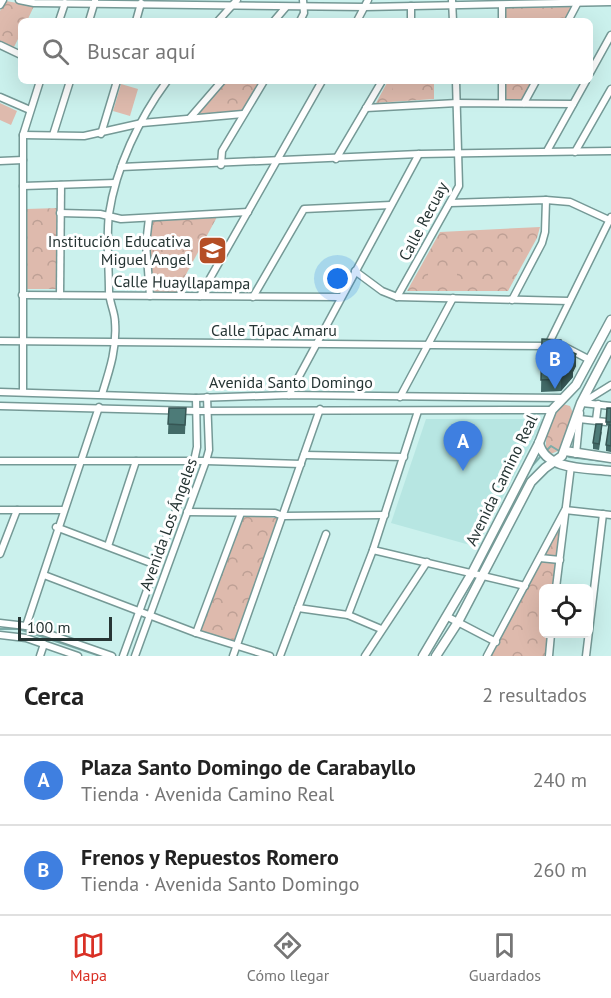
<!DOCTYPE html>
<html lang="es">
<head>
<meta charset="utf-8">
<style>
  :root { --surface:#fff; --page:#f6f6f6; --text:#222; --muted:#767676; --line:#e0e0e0; --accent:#d93025 }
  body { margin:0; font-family:"PT Sans",sans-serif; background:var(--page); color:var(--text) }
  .controls { position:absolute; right:18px; bottom:18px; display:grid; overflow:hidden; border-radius:9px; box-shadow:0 6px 24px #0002 }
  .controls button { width:54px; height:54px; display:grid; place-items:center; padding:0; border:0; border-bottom:2px solid var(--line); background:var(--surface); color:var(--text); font:30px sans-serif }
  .scale { position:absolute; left:18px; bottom:15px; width:94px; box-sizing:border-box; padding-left:6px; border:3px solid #263534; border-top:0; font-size:16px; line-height:21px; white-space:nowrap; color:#263534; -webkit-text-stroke:4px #fff; paint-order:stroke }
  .you { position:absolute; left:338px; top:279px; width:21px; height:21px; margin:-15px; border:4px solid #fff; border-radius:50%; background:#1a73e8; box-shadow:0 0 0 9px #1a73e833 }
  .badge { display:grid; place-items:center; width:39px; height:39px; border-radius:50%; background:var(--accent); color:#fff; font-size:20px; font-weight:700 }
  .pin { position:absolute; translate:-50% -50px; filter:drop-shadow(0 2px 3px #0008) }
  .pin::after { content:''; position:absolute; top:32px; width:21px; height:18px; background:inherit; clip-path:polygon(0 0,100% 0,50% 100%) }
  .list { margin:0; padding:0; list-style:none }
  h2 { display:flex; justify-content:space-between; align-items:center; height:78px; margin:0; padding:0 24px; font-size:26px }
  h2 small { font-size:20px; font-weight:400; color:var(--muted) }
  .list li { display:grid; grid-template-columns:39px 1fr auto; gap:18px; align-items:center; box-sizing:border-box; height:90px; padding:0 24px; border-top:2px solid var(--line) }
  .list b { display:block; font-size:22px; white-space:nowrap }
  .list p { margin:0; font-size:20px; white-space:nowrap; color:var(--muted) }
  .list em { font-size:20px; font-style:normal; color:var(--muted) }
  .icon { flex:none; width:33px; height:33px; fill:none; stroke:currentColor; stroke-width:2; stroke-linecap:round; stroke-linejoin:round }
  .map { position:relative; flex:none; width:611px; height:656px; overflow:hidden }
  .search { position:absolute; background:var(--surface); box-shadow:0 6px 24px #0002; left:18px; right:18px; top:18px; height:66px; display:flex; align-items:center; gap:15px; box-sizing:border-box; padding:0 21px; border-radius:9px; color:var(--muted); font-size:22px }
  .sheet { height:258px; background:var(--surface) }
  nav { display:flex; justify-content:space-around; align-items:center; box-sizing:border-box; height:84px; border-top:2px solid var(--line); background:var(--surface); font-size:16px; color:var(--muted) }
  nav a { display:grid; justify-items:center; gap:3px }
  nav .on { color:var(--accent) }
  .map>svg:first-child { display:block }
  .built { fill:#b7e6e2 }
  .forest { fill:url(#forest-crowns) }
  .pitch { fill:#debaad }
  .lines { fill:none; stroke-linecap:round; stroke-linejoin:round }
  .stream { stroke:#7caca8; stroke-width:2 }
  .minor-casing { stroke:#759996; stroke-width:9 }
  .major-casing { stroke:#759996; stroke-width:11 }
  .minor { stroke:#fff; stroke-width:6 }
  .major { stroke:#fff; stroke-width:8 }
  .wall { fill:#426a67 }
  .shaded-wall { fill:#365654 }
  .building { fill:#4d7b78; stroke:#365654; stroke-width:1.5 }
  .labels { text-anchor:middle; stroke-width:6; stroke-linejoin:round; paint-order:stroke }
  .street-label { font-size:16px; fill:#263534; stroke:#fff }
  .poi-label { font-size:16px; fill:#263534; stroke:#fff; text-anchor:end }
</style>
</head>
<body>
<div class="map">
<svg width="611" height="656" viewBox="0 0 611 656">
  <defs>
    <pattern id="forest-crowns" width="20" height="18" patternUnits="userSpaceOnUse" patternTransform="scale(1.5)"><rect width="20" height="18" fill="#debaad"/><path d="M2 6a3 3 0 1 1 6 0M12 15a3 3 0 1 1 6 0" fill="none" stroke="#bea095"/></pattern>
  </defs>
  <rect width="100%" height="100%" fill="#cbf1ed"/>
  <path class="built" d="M426,419H544L477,547L391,523Z"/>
  <g class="forest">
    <path d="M6,1L34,6L27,21H21V33L14,47L0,41V11Z"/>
    <path d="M571,7L564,21H505V8Z"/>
    <path d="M225,81H262L242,112L195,116Z"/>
    <path d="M388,81H434V99L376,103Z"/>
    <path d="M505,81H532L522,100L505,101Z"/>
    <path d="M58,208L59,289H25L26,209Z"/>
    <path d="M217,217L176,293H153L149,244L151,221Z"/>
    <path d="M540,227L537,238L508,291H407L440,232Z"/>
    <path d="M563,404L570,406L573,413L560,450L551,454L547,451C542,440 554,413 563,404Z"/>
    <path d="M243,515L278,518L233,644L200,631Z"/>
    <path d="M561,524L554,588H544V634H549L546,656H491Z"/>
  </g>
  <g class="pitch">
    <rect x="525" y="13" width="28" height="8"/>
    <path d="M392,81H419V93L393,94Z"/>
    <path d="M121,84L138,89L130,116L113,111Z"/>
    <path d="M0,103L17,111L11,125L0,120Z"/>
    <rect x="428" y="266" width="29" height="19"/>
  </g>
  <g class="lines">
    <g class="stream">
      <path d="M545,452L551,446L569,457L603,461"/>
      <path d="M531,467L541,456"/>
      <path d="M0,629H19L100,656"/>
      <path d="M432,649L467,589"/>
    </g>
    <defs>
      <g id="minor">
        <path d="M19,0L34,3L365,7L611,2"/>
        <path d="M452,0L453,21"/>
        <path d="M0,5L3,0"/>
        <path d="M59,21L65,3"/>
        <path d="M89,21L95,1"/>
        <path d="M136,21L141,3"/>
        <path d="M218,21L237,0"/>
        <path d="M274,21L286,7"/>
        <path d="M300,21L304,13L303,0"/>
        <path d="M357,21L368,0"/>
        <path d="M411,21V6"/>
        <path d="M502,21V5"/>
        <path d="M568,21L577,4"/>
        <path d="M0,45L21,55"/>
        <path d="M590,73L611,35"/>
        <path d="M502,81V103"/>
        <path d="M0,97L30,110"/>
        <path d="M524,103L536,81"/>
        <path d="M366,108L457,103L573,104"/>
        <path d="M190,118L222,81"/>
        <path d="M101,134L117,81"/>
        <path d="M23,135L84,136L142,123L243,114"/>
        <path d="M53,135L70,81"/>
        <path d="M547,151L586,81"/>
        <path d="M575,152L611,89"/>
        <path d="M336,159L382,81"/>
        <path d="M0,161L23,160"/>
        <path d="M221,165L222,151L264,81"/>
        <path d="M121,167L419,154L611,151"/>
        <path d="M23,186L115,183"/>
        <path d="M450,203L546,200L570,202L609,220"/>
        <path d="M60,213L100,214L121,219L248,212"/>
        <path d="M149,218L146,244L150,296"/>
        <path d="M355,271L382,291L397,297L569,301"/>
        <path d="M22,295L341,297"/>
        <path d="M60,295L61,185"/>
        <path d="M200,296L322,81"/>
        <path d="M253,297L304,209L391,205"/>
        <path d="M397,297L459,186L456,81"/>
        <path d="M512,300L542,243L545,232L546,200"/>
        <path d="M0,341L548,346H563L590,360"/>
        <path d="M548,345L611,217"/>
        <path d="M0,392L196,398L289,395L564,398"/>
        <path d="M23,392V135L40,81"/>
        <path d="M102,394C110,369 117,348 115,322C115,312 109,302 109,291C109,267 106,238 109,214C116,167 139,119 167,81"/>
        <path d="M289,395L419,154"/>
        <path d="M400,397L453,298"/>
        <path d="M582,403L611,385"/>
        <path d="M582,403L611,406"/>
        <path d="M0,406L197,411L552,410"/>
        <path d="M579,419L606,422"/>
        <path d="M596,420L598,404"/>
        <path d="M576,454L580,413"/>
        <path d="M304,455L404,457"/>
        <path d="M0,461H206L301,464"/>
        <path d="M0,510H62"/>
        <path d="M187,512L275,513L283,516L385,515"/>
        <path d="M56,527L156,565"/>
        <path d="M108,546L136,461"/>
        <path d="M373,550L525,586"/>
        <path d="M0,554L17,510"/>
        <path d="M540,558L560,560"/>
        <path d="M44,575L196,633L270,656"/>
        <path d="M556,588L571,466"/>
        <path d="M298,608L348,615L381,629"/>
        <path d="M348,615L373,550L418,411"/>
        <path d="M448,617L496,642"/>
        <path d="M0,623L26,626L112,656"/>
        <path d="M26,626L99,407"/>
        <path d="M196,633L241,513"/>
        <path d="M0,635L26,638L78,656"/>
        <path d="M40,656L44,644"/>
        <path d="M123,656L194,461L197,447L196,398"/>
        <path d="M135,656L206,461L209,450L207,397"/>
        <path d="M233,656L320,409"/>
        <path d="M280,656L326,534"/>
        <path d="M365,656L427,562"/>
        <path d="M487,656L565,510L611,515"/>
        <path d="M549,656L551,634"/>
        <path d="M586,656L603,514"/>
      </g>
      <g id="major">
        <path d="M539,443C545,471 588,468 611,471"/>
        <path d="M565,451L611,458"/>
        <path d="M423,656L472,573L539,443L552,410L576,385L611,320"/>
        <path d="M436,656L458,622L531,482L545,468L562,456L581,403L611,346"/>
      </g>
    </defs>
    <use href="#minor" class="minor-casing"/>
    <use href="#major" class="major-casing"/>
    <use href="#minor" class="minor"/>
    <use href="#major" class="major"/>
  </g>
  <g class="wall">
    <path d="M542,339L563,347L576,366L573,372V377L561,391L541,392Z"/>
    <path d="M169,408H186L185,434H168Z"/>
    <path d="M607,408H611V425H606Z"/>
    <path d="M611,425V452L606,451V445Z"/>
    <path d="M602,431L599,450L593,449V443Z"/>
  </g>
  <path class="shaded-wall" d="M576,354V366L573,372V377L561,391V379Z"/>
  <g class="building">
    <path d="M542,339L561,340L563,347L576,354L571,363L573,364L561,379L541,380Z"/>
    <path d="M169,408H186L185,425L168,424Z"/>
    <path d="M607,408H611V422H606Z"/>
    <path d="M596,424H602L599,444L593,443Z"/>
    <path d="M609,425H611V446L606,445Z"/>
  </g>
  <defs>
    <symbol id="school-square" viewBox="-11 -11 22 22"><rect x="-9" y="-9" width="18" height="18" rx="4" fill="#b54e25" stroke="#fff"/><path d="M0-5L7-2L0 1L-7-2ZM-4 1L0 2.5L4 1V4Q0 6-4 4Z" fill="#fff"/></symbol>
  </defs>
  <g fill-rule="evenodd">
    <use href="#school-square" x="196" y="234" width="33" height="33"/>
  </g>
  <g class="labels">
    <g class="street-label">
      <text transform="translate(423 221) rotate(-62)" y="6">Calle Recuay</text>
      <text transform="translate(182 282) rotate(1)" y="6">Calle Huayllapampa</text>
      <text x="274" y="336">Calle Túpac Amaru</text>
      <text x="291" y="388">Avenida Santo Domingo</text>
      <text transform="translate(501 480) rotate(-64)" y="6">Avenida Camino Real</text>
      <text transform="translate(168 524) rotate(-70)" y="6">Avenida Los Ángeles</text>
    </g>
    <g class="poi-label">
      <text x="191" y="247">Institución Educativa<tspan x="191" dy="18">Miguel Angel</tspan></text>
    </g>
  </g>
</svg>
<div class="controls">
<button><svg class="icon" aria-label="locate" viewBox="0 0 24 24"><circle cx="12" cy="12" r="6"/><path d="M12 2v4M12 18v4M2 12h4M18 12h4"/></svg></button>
</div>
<div class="scale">100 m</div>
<div class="you"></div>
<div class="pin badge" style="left:463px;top:471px;background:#3f7fe0">A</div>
<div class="pin badge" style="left:555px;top:389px;background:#3f7fe0">B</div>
<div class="search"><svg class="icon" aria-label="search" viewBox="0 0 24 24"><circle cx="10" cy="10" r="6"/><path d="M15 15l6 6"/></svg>Buscar aquí</div>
</div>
<section class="sheet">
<h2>Cerca<small>2 resultados</small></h2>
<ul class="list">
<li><span class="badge" style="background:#3f7fe0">A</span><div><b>Plaza Santo Domingo de Carabayllo</b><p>Tienda · Avenida Camino Real</p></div><em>240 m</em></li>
<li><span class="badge" style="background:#3f7fe0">B</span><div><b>Frenos y Repuestos Romero</b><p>Tienda · Avenida Santo Domingo</p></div><em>260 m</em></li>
</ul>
</section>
<nav>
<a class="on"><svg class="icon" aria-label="map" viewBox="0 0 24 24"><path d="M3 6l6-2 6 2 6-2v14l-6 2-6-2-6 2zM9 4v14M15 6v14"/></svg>Mapa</a>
<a><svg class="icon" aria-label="directions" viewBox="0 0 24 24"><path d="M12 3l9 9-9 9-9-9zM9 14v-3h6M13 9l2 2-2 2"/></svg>Cómo llegar</a>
<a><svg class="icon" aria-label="saved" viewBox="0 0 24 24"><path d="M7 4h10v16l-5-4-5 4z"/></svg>Guardados</a>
</nav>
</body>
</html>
